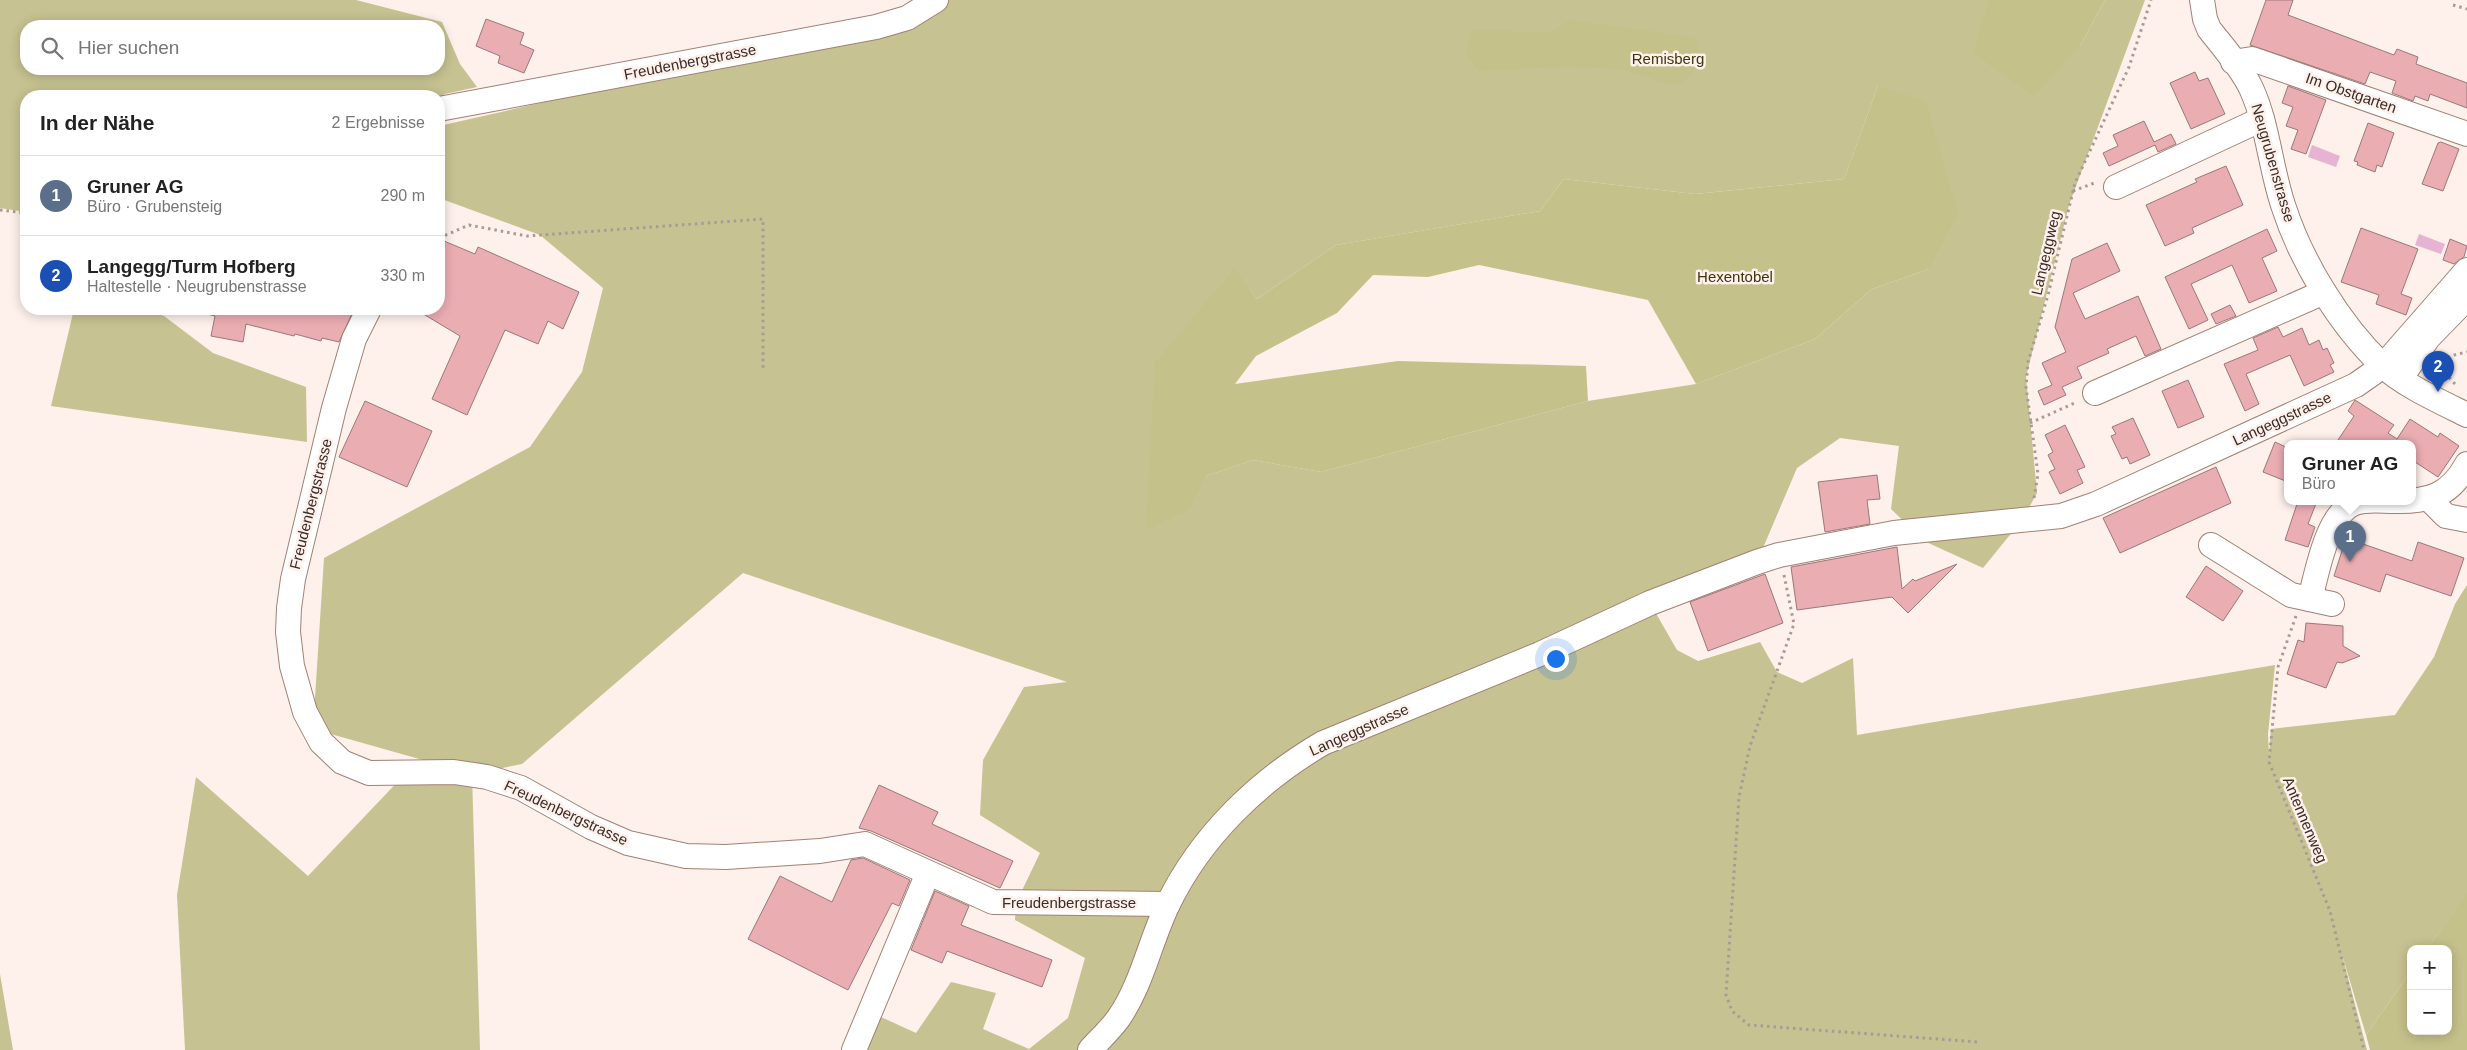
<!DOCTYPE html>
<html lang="de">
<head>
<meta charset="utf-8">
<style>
  :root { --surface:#fff; --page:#f6f6f6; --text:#222; --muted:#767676; --line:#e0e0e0; --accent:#2563eb }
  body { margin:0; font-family:Arial,sans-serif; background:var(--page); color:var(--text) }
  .controls { position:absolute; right:15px; bottom:15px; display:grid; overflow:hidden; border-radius:10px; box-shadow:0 2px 12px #0003 }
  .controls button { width:45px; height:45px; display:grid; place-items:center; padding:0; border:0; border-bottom:1px solid var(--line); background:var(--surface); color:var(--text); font:25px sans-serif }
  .you { position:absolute; left:1555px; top:658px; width:18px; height:18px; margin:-12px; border:4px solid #fff; border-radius:50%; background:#1a73e8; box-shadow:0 0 0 8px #1a73e833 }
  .badge { display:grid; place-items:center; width:32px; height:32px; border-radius:50%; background:var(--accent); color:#fff; font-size:16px; font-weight:700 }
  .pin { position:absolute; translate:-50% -41px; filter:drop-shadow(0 1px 2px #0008) }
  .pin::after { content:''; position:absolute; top:26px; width:18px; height:15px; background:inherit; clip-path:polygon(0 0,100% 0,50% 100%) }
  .popup { position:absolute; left:2284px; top:440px; width:132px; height:65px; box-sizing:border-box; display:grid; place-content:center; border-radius:10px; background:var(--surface); filter:drop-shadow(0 1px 4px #0005); font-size:16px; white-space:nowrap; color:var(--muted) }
  .popup b { font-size:19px; color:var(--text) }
  .popup::after { content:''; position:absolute; left:50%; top:100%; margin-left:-10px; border:10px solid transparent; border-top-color:var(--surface) }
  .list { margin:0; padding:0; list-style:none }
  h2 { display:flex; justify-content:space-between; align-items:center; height:65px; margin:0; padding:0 20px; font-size:21px }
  h2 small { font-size:16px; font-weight:400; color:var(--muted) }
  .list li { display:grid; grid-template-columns:32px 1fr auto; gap:15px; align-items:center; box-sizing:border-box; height:80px; padding:0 20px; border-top:1px solid var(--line) }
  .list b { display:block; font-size:19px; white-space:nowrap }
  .list p { margin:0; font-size:16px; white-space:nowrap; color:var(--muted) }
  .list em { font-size:16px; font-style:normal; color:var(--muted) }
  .icon { flex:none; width:28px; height:28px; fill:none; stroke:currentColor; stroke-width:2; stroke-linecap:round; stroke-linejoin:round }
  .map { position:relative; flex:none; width:2467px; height:1050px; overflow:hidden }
  .search { position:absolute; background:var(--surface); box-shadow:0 2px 12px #0003; left:20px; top:20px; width:425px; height:55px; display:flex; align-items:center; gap:12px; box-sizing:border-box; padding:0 18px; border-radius:20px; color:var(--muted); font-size:19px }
  .panel { position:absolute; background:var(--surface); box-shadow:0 2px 12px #0003; left:20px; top:90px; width:425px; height:225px; border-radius:20px }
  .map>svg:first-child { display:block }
  .green { fill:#c6c291; fill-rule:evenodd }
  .forest { fill:#c5c18b }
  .water { fill:#e6b3d2 }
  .building { fill:#eaadb2; stroke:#9b787b }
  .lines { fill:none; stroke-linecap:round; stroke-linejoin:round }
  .minor-casing { stroke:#a08174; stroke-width:26 }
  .path { stroke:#a89b95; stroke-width:3; stroke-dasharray:2.5 4; stroke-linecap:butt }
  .minor { stroke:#fff; stroke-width:24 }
  .labels { text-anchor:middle; stroke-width:5; stroke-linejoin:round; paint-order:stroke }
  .park-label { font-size:15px; fill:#3b370b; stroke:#fef0ea }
  .street-label { font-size:15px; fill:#392c27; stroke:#fef0ea }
</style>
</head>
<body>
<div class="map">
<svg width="2467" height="1050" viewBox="0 0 2467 1050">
  <rect width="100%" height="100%" fill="#fef0ea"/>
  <g class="green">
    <path d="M0,0H356L442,22L460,64L477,87L445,94L439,98V96H26V212L0,208ZM26,26H439V69H26Z"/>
    <path d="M926,0H1995L2080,46L2105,0H2145L2069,205L2026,377L2037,493L2022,520L1983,568L1924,541L1891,509L1899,446L1840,438L1797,468L1757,562L1650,603L1677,650L1698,661L1760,642L1777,672L1802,683L1853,658L1857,735L2275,665L2268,734L2269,755L2271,729L2395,715L2434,657L2455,604L2467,585V894L2427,949H2411V971L2366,1035L2341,951L2367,1050H854L870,1012L916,1033L951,982L996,993L983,1029L1029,1049L1068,1018L1085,958L1015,920L1016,903L1040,853L980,815L983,760L1024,687L1067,682L743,573L522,764L472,774L480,1050H185L177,895L196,777L308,876L406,773H469L313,729L324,558L530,447L582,372L603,288L540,235L439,198V126L893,23ZM1878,86L1929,269L1872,289L1815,339L1696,384L1588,401L1321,472L1253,460L1206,476L1235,269L1257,299L1336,245L1540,211L1564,179L1695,194L1844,179Z"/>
    <path d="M74,309H141L164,316L213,353L306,387L307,442L51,406Z"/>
    <path d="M0,974L13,1050H0Z"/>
  </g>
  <g class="forest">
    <path d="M1989,0H2105L2080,46L2034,96L1973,53Z"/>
    <path d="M1570,20L1697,38L1699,62L1683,84C1661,87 1646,73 1625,70C1576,64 1528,68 1479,71L1465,54L1473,30L1550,33Z"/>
    <path d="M1878,86L1926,101L1958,214L1929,269L1872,289L1815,339L1696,384L1648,300L1479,265L1428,277L1373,275L1337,313L1256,356L1235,384L1398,361L1586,366L1588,401L1321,472L1253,460L1206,476L1189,510L1146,530L1155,363L1235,268L1257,299L1336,245L1540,211L1564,179L1695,194L1844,179Z"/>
    <path d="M2467,893V1050H2370L2366,1035L2411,971V1031H2448V949H2427Z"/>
  </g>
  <g class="water">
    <path d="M2312,145L2340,156L2336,167L2308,157Z"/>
    <path d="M2419,234L2445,244L2441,254L2415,245Z"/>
  </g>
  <g class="building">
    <path d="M2266,0H2293L2288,15L2394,55L2397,49L2418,57L2416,64L2467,83V108L2430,94L2428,101L2415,96L2413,101L2392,93L2396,81L2370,72L2365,84L2250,45Z"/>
    <path d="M486,19L524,33L520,44L534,50L524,73L498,63L500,56L476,46Z"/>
    <path d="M2195,72L2199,81L2208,78L2225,114L2191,129L2170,83Z"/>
    <path d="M2288,86L2326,100L2306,154L2291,149L2298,130L2286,126L2293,107L2282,103Z"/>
    <path d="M2144,121L2154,142L2171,134L2176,144L2158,152L2155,145L2109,166L2103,153L2118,146L2113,135Z"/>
    <path d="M2368,123L2394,133L2382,167L2377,165L2375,172L2357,165L2358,162L2354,161Z"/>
    <path d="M2441,142L2459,149L2443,191L2422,184L2438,143Z"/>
    <path d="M2226,166L2243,205L2192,228L2194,233L2165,246L2146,205L2197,182L2195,179Z"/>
    <path d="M2361,228L2418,249L2401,294L2412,298L2406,315L2376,304L2379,295L2341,282Z"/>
    <path d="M2267,229L2277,251L2262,258L2277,291L2249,303L2232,265L2191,284L2208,320L2189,329L2165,277Z"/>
    <path d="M2450,239L2467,246L2464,257L2454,264L2443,260Z"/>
    <path d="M444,241L475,254L478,247L579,292L563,329L548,321L538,344L505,330L467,415L432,399L460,336L415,309H439V253Z"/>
    <path d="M2107,243L2120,271L2073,293L2085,319L2138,296L2161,349L2145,356L2136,336L2107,349L2109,353L2077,367L2082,378L2062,387L2066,395L2044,405L2038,391L2052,385L2042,363L2066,352L2055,327L2072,259Z"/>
    <path d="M2230,305L2236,316L2216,324L2211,314Z"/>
    <path d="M208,309H354L339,342L322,338L321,341L295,334L294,336L246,324L243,342L211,336L215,316L207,314Z"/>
    <path d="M2278,327L2283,337L2302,328L2309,345L2319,340L2323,350L2327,348L2334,363L2330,365L2334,372L2304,386L2290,355L2246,374L2259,404L2245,411L2224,364L2258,350L2253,338Z"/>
    <path d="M2188,380L2204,417L2178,428L2162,391Z"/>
    <path d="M2355,400L2394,425L2388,433L2397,439L2410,419L2438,437L2440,433L2459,446L2438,477L2412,460V443H2336L2354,416L2348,411Z"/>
    <path d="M365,401L432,431L407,487L339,457Z"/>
    <path d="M2133,418L2150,455L2130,464L2127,457L2122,459L2111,436L2116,434L2112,427Z"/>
    <path d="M2065,425L2085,467L2077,470L2083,483L2060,494L2049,472L2055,469L2048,455L2053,452L2045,435Z"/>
    <path d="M2275,442L2288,448V482L2263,472Z"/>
    <path d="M2216,467L2231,503L2120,553L2103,518Z"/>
    <path d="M1877,475L1880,499L1867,500L1870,524L1825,532L1818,482Z"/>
    <path d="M2298,501H2317L2308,524L2315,527L2308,547L2285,540Z"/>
    <path d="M2346,538L2412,561L2418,542L2464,558L2451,596L2386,574L2380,592L2334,576Z"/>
    <path d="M1897,547L1902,589L1913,579L1915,581L1957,564L1908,613L1892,597L1797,610L1791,567Z"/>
    <path d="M2206,566L2243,591L2223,621L2186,597Z"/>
    <path d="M1765,574L1783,623L1708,651L1690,602Z"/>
    <path d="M2306,623L2343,626V646L2360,656L2342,663L2337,662L2326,688L2287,674L2298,640L2304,642Z"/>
    <path d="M879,785L938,812L932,824L1013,861L1000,888L871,831L859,828Z"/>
    <path d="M863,858L910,880L899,906L892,903L848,990L748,939L780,876L832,902L851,860Z"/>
    <path d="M935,891L969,906L961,925L1052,960L1042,987L947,951L942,963L911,950Z"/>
  </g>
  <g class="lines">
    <defs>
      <g id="minor">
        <path d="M2202,0L2205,19L2209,29C2223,47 2241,67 2251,88C2268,125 2270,166 2283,205C2301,261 2339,324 2382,365C2403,385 2441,402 2467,415"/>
        <path d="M2233,62L2252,59L2467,134"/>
        <path d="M439,109L876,27L907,18L936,0"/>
        <path d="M2116,187L2262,119"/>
        <path d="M369,309L354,339L334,408L293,579L289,608L288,632L292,666L305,712L321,742L342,762L369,773L454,772L487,777L521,788L591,827L628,843L686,856L726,857L820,851L865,844L993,902L1168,904"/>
        <path d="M2401,378L2428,338L2467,298"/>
        <path d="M2095,393L2324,292"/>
        <path d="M2429,499L2446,516L2467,520"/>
        <path d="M2394,501C2428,502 2450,496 2467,464"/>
        <path d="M2211,545L2291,595L2332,604"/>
        <path d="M2310,599C2317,573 2327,513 2355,503C2366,499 2382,501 2393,501"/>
        <path d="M854,1050L928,873"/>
        <path d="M1090,1050C1099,1040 1110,1030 1118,1019C1142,985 1150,941 1168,904C1201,836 1258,781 1323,743L1540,654L1650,603L1757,562L1779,555L1894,533L2061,516L2096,504L2356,385L2383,366L2467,270"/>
      </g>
    </defs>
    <use href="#minor" class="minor-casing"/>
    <g class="path">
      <path d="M2453,5L2467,9"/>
      <path d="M2073,191L2097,182"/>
      <path d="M0,210L26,213"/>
      <path d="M439,238L469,225L527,236L763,219V371"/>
      <path d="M2455,384L2443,371L2444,362L2450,356L2467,352"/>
      <path d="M2030,423L2077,402"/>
      <path d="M2034,498L2038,474L2026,387L2028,362L2048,295L2075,183L2129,67L2151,0"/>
      <path d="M1784,575L1794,624L1750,746L1739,797L1726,995L1732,1011L1749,1025L1978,1042"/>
      <path d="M2296,616L2278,667L2269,762L2330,911L2364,1050"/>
    </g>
    <use href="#minor" class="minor"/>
  </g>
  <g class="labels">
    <g class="park-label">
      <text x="1668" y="64">Remisberg</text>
      <text x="1735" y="282">Hexentobel</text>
    </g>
    <g class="street-label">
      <text transform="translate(690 62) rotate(-11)" y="5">Freudenbergstrasse</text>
      <text transform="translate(2351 93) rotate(19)" y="5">Im Obstgarten</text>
      <text transform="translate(2273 163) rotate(74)" y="5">Neugrubenstrasse</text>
      <text transform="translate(2046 253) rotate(-77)" y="5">Langeggweg</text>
      <text transform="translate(2282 419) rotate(-25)" y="5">Langeggstrasse</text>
      <text transform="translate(311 504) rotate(-76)" y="5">Freudenbergstrasse</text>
      <text transform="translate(1359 730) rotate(-24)" y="5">Langeggstrasse</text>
      <text transform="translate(566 813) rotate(25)" y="5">Freudenbergstrasse</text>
      <text transform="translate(2305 820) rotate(67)" y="5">Antennenweg</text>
      <text x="1069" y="908">Freudenbergstrasse</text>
    </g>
  </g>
</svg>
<div class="controls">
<button>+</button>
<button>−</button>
</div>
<div class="you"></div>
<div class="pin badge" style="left:2350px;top:562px;background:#5c6f8a">1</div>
<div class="popup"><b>Gruner AG</b>Büro</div>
<div class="pin badge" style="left:2438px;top:392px;background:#1a4fb4">2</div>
<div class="search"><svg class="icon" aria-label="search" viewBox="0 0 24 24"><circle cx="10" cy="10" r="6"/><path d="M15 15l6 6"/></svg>Hier suchen</div>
<section class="panel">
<h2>In der Nähe<small>2 Ergebnisse</small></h2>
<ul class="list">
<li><span class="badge" style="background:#5c6f8a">1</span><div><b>Gruner AG</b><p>Büro · Grubensteig</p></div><em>290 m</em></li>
<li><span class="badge" style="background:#1a4fb4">2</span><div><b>Langegg/Turm Hofberg</b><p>Haltestelle · Neugrubenstrasse</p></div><em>330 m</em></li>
</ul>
</section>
</div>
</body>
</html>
